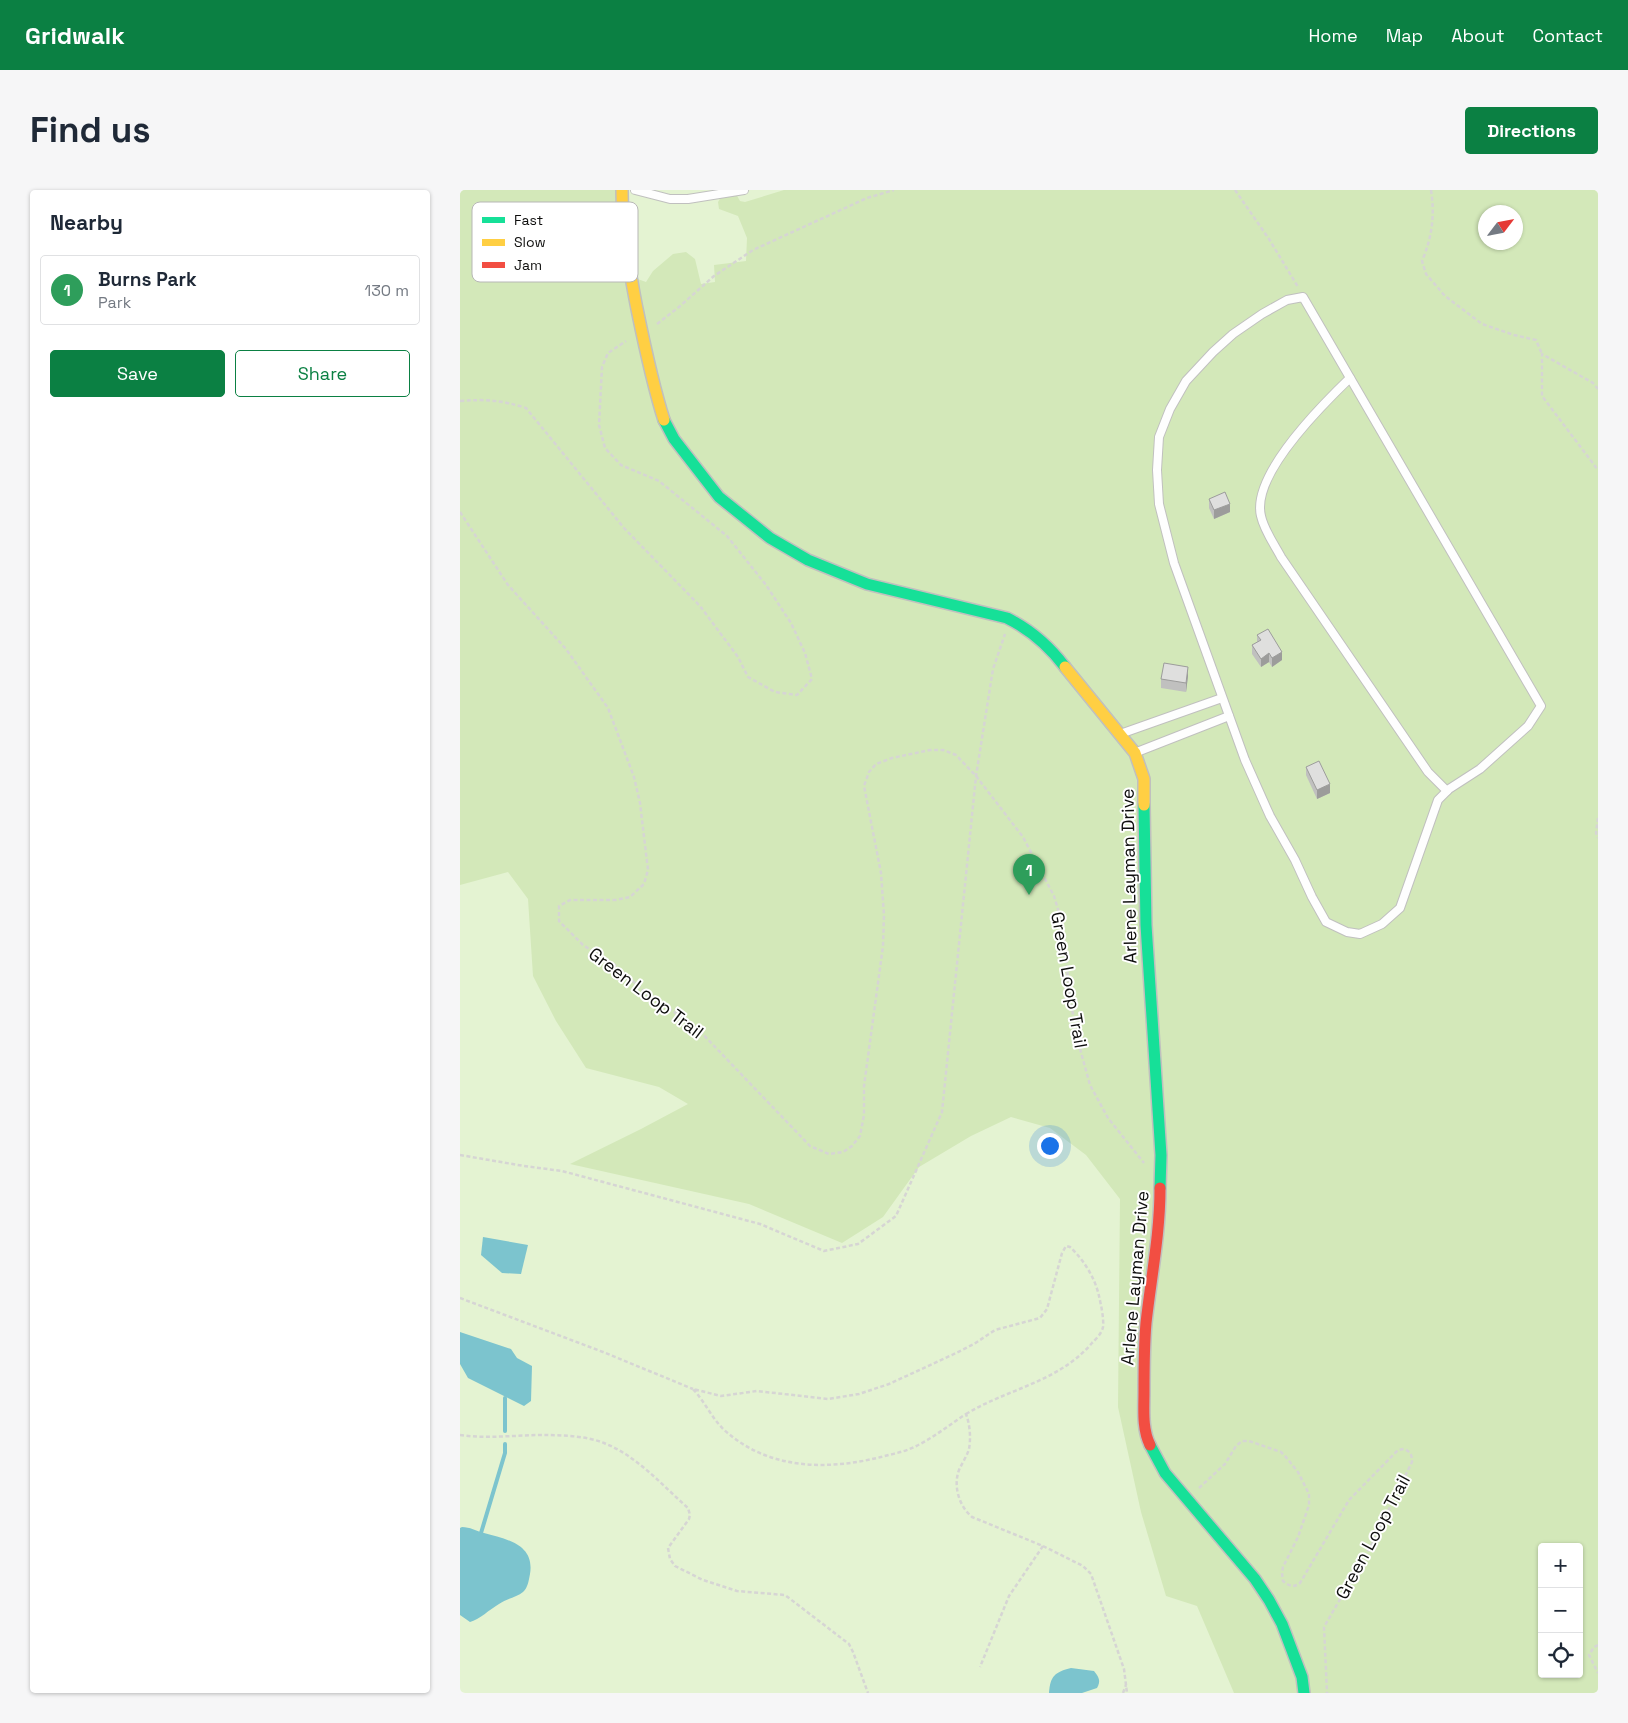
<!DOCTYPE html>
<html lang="en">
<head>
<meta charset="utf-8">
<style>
  :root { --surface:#fff; --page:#f6f6f7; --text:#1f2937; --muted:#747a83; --line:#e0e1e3; --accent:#0b8043 }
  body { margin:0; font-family:"Space Grotesk",sans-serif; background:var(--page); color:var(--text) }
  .controls { position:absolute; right:15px; bottom:15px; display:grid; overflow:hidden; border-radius:5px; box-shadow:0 1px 4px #0004 }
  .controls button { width:45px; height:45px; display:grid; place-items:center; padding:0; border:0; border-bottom:1px solid var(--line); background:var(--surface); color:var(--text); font:25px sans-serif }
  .compass { position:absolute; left:1018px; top:15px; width:45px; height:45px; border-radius:50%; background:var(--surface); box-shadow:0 1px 4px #0004; rotate:58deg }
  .you { position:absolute; left:589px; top:955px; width:18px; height:18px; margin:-12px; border:4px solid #fff; border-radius:50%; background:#1a73e8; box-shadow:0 0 0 8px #1a73e833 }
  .badge { display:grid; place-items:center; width:32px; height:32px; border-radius:50%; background:var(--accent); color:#fff; font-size:16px; font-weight:700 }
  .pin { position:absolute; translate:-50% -41px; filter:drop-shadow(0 1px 2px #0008) }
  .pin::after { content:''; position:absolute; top:26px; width:18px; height:15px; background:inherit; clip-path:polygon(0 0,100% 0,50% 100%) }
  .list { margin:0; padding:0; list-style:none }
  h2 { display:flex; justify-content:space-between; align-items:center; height:65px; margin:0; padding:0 20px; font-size:21px }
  h2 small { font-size:16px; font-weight:400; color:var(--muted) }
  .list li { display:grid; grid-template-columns:32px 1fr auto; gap:15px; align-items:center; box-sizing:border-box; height:70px; margin:0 10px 10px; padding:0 10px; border:1px solid var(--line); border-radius:5px }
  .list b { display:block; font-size:19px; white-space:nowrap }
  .list p { margin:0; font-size:16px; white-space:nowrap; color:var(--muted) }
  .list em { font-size:16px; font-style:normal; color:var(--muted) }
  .actions { display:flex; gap:10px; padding:15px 20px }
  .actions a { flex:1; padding:11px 0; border:1px solid var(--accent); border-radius:5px; text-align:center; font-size:18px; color:var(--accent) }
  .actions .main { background:var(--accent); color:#fff }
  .icon { flex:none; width:28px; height:28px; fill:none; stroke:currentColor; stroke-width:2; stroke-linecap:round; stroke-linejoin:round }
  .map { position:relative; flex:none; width:1138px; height:1503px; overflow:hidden; border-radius:5px }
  header { display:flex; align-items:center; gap:30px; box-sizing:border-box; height:70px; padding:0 25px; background:var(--accent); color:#fff }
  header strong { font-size:24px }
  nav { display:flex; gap:28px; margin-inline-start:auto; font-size:18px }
  .intro { display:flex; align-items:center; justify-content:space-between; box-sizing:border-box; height:120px; padding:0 30px }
  h1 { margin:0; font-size:35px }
  .button { padding:12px 22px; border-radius:5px; background:var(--accent); color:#fff; font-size:18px; font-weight:700 }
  main { display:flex; gap:30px; padding:0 30px }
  aside { flex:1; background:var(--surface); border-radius:5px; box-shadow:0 1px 4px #0004 }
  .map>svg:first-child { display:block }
  .green { fill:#e4f3d2; fill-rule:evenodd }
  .forest { fill:#d3e8b9; fill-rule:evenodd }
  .water { fill:#7cc4ce }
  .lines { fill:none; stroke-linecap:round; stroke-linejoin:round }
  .stream { stroke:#7cc4ce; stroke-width:4 }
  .lane-casing { stroke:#c0c0bf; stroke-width:10 }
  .fast-casing { stroke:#c0c0bf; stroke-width:14 }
  .slow-casing { stroke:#c0c0bf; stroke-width:14 }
  .jam-casing { stroke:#c0c0bf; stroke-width:14 }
  .path { stroke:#d6d5d4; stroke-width:2.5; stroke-dasharray:4 2.5; stroke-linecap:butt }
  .lane { stroke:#fefefe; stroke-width:8 }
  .fast { stroke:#16e098; stroke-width:11 }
  .slow { stroke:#ffcf43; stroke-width:11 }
  .jam { stroke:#f24e42; stroke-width:11 }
  .wall { fill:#c0c0bf }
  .shaded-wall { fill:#9c9c9b }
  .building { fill:#dfdfde; stroke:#9c9c9b }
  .labels { text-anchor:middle; stroke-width:4; stroke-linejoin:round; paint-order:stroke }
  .street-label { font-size:18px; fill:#0e0e0d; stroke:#fff }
  .key { fill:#fff; stroke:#b7b7b6; stroke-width:1 }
  .key-label { font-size:14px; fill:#0e0e0d }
</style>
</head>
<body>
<header>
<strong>Gridwalk</strong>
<nav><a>Home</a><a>Map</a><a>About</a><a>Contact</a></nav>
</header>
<div class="intro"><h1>Find us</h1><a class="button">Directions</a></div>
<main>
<aside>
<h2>Nearby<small></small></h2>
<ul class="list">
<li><span class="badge" style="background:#2e9e5b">1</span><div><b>Burns Park</b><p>Park</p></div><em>130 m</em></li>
</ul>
<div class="actions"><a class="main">Save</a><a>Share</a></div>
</aside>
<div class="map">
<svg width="1138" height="1503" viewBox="0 0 1138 1503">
  <rect width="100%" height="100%" fill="#fbfaf9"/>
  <path class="green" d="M0,0H1138V1503H0ZM1026,22H1056V52H1026ZM1082,1357H1119V1484H1082Z"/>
  <path class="forest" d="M0,0H162L172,87L186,92L193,81L213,64L226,62L235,69L241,94L255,92L254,75L286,71L287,48L278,26L259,19L258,12L263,4H276L280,11L285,12L324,0H1138V1503H774L737,1416L706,1406L681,1322L658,1217L660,1009L626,965L590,938L551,927L511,946L459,977L423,1027L382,1053L289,1014L110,974L181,939L228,914L199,897L126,878L96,831L73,786L68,709L48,682L0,695ZM1026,22H1056V52H1026ZM1082,1357H1119V1484H1082Z"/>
  <g class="water">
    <path d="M23,1047L68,1055L61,1084L42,1083L21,1065Z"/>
    <path d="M0,1142L51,1159L57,1168L72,1176L71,1211L64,1216L8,1188L0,1174Z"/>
    <path d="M2,1337C10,1337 16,1341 24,1343C46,1349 75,1354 70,1384C69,1389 68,1398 63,1402C57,1407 46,1409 39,1414C30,1419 19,1430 10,1432L0,1425V1338Z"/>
    <path d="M611,1478L634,1481C639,1487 641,1491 637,1498L622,1503H589C590,1486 595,1482 611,1478Z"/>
  </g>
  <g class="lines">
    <g class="stream">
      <path d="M45,1241V1208"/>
      <path d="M21,1343L45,1263V1254"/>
    </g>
    <defs>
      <g id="lane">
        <path d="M175,0L210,9H228L284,0"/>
        <path d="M843,107L1081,516L1068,536L1020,579L989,599L978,610L940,718L922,734L900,744L887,742L866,732L852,707L835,670L810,626L785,570L714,373L699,314L697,280L699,247L710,219L726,191L753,162L773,144L802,124L827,110Z"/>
        <path d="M890,188C863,214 791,285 801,326C804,340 814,354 821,367L968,582L987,601"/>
        <path d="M663,543L762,508"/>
        <path d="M677,562L769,526"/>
      </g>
      <g id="fast">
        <path d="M204,230L214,249L259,307L310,348L348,370L407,394L547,428C569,439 590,457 605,477"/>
        <path d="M684,615L686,735L701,965L700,998"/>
        <path d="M690,1255L705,1283L795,1389L809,1410L822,1434L842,1487L844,1503"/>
      </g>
      <g id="slow">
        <path d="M162,0C162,38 169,77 176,114C184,153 192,193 204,230"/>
        <path d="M605,477L675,563L684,589V615"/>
      </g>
      <path id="jam" d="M690,1255C682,1239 684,1219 684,1202C684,1179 684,1156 686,1133C691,1088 700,1044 700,998"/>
    </defs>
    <use href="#lane" class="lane-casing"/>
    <use href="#fast" class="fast-casing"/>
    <use href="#slow" class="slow-casing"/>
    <use href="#jam" class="jam-casing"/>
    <g class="path">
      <path d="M775,0L809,49L838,97"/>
      <path d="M971,0C975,26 972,47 962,71L966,84L985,106L1022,134L1054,145L1076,150L1082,164"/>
      <path d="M197,134L219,117L254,86L293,60L407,8L434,0"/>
      <path d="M1138,199L1133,193L1082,164V206L1138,280"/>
      <path d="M0,211C25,209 41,210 66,218L164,338L240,416L278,467L288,487L315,502L337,505L352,489L345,463L331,433L306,395L267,346L199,291L161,275L145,258L139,235L142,177L148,163L166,151"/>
      <path d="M0,322L48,395L106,459L148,518L174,587L180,613L188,680L184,694L170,707L155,710H110L99,716V731L123,755L155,775L186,803L235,836L350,956L369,964L383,962L392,956L400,946L404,925V896L423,756L424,725L421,683L404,596L409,582L416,574L432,568L470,560H483L496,565L516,586L563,647L594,706L603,736L610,809L619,855L630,895L648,928L684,973"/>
      <path d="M1138,628L1136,643L1138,648"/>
      <path d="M0,965L64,976L102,981L300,1034L364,1061L398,1054L436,1026L482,922L516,586L533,479L545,444"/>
      <path d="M0,1108L143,1162L233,1199"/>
      <path d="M506,1224C547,1199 599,1192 632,1153C636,1149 642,1143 643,1137C644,1128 641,1115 639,1106C635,1088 624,1070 610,1057L606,1056L602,1063L587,1119L580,1128L535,1140L514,1154L492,1165L429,1194L399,1204L368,1209L297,1201L261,1206L233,1199C246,1213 254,1233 269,1244C312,1280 369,1280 421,1267C432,1264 444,1262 454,1257C472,1249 489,1235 506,1224C510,1235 511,1248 509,1259C507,1266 502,1273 499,1280C493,1296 499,1316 512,1327L583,1356L549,1406L520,1477"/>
      <path d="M0,1245C28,1249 56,1245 84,1245C103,1245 126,1246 144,1253C177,1266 202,1295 228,1318L230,1325L229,1329L208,1358L210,1369L215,1376L243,1390L277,1401L325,1405L389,1454L393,1462L408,1503"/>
      <path d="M739,1298L765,1274L776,1256L782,1251H789L821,1262L825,1266L838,1282L849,1304V1315L838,1347L823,1377L822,1383L823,1391C829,1396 834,1398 840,1393L889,1310L938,1260L944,1259C951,1262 952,1265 952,1272L913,1352L864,1437L867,1503"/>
      <path d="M583,1356L623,1376L631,1384L664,1479L667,1503"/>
      <path d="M1138,1455L1134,1457L1129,1465L1138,1483"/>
      <path d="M663,1503L666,1495"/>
    </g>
    <use href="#lane" class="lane"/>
    <use href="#fast" class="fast"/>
    <use href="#slow" class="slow"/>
    <use href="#jam" class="jam"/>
  </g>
  <g class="wall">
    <path d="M749,309L770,322L754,329L749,318Z"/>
    <path d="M797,445L822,470L812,477L809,472L801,477L792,464V455L797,452Z"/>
    <path d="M728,486L726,502L701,498V489Z"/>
    <path d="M846,577L870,603L857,609L846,585Z"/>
  </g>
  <g class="shaded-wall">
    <path d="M770,314V322L754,329V320Z"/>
    <path d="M822,462V470L812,477V468Z"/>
    <path d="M809,463V472L801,477V469Z"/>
    <path d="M728,477V486L726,502V493Z"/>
    <path d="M870,594V603L857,609V600Z"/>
  </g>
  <g class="building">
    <path d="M765,302L770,314L754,320L749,309Z"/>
    <path d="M808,439L822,462L812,468L809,463L801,469L792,455L801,450L797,445Z"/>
    <path d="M704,473L728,477L726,493L701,489Z"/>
    <path d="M859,571L870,594L857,600L846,577Z"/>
  </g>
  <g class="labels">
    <g class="street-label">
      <text transform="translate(669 686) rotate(-91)" y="6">Arlene Layman Drive</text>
      <text transform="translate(609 790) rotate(80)" y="6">Green Loop Trail</text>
      <text transform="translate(186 803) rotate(37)" y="6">Green Loop Trail</text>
      <text transform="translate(675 1088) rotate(-85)" y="6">Arlene Layman Drive</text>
      <text transform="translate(913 1347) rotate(-62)" y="6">Green Loop Trail</text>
    </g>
  </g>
  <rect x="12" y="12" width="166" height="80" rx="8" class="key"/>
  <rect x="22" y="27" width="23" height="6" fill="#16e098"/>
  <rect x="22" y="49" width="23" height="7" fill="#ffcf43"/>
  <rect x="22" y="72" width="23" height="6" fill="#f24e42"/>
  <g class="key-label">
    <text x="54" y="35">Fast</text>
    <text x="54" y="57">Slow</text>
    <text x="54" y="80">Jam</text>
  </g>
</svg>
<div class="controls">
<button>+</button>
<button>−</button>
<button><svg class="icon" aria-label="locate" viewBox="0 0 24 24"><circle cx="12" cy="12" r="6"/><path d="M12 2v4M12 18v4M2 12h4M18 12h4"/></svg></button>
</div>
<svg class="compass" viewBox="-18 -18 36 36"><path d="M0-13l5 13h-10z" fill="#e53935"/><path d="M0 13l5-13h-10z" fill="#747a83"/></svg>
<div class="you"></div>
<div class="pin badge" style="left:569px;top:705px;background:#2e9e5b">1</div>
</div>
</main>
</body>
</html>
